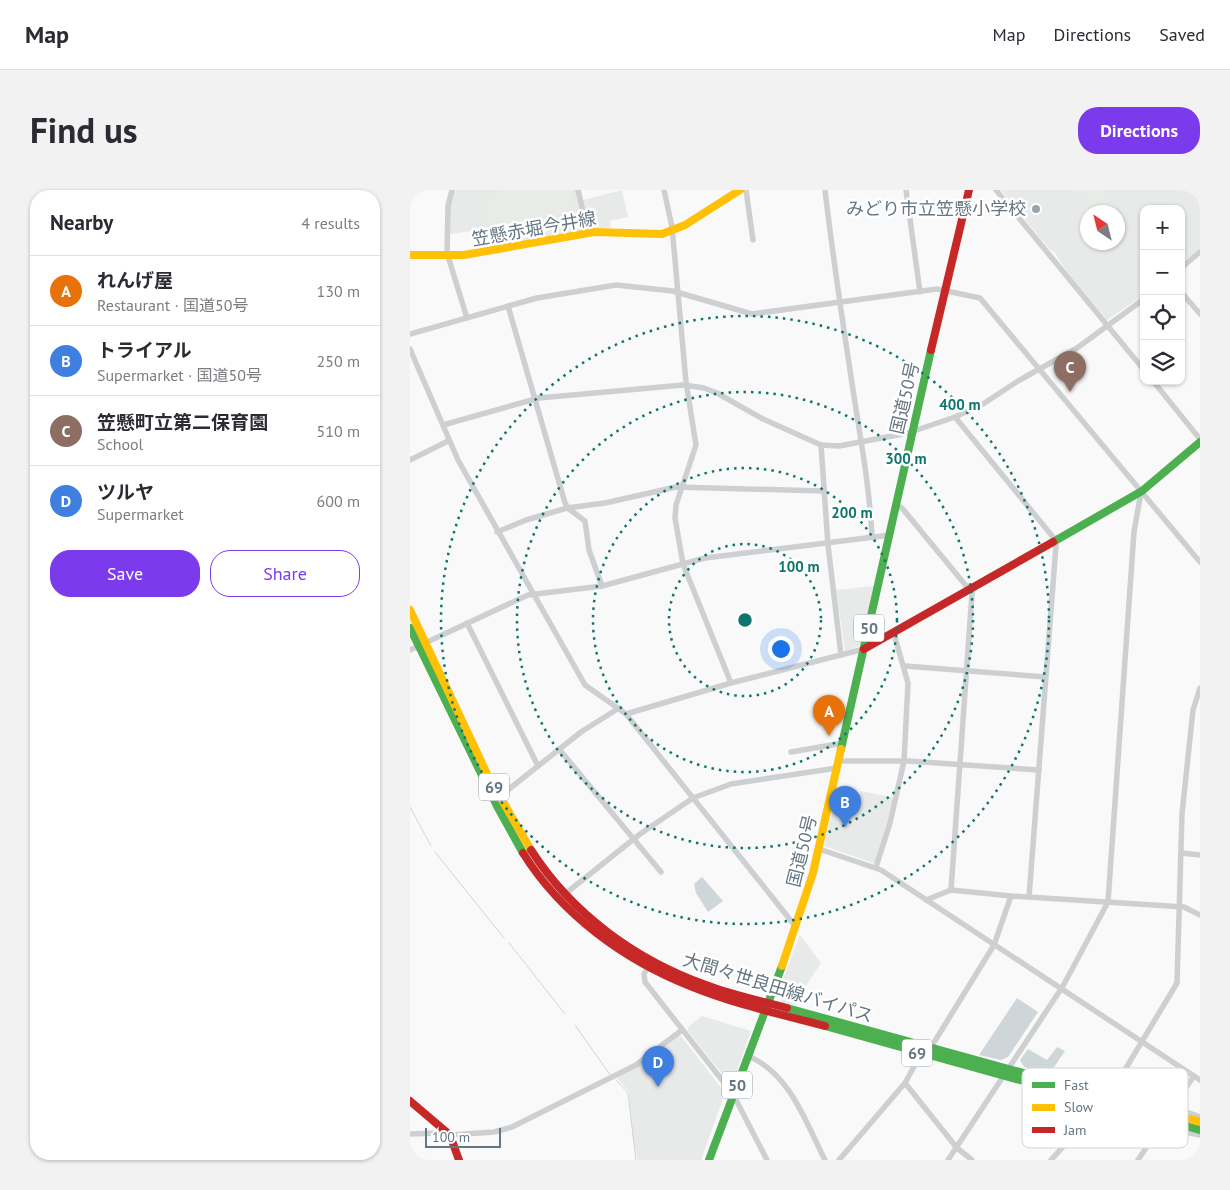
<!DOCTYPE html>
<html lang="en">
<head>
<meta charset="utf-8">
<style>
  :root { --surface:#fff; --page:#f2f2f3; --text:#2b2b33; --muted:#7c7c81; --line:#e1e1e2; --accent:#7c3aed }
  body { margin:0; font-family:"PT Sans","Noto Sans JP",sans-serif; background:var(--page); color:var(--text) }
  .controls { position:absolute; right:15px; top:15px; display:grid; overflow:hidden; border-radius:10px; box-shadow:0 1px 4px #0004 }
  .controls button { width:45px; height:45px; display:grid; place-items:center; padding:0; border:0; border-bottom:1px solid var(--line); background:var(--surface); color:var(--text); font:25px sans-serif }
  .compass { position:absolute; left:670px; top:15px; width:45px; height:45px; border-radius:50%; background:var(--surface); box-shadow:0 1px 4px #0004; rotate:325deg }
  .scale { position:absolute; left:15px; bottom:12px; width:76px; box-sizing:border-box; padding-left:5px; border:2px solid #657683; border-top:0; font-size:14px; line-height:18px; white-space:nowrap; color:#657683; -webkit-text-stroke:4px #fff; paint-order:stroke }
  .you { position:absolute; left:370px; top:458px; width:18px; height:18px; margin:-12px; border:4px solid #fff; border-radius:50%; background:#1a73e8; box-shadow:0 0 0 8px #1a73e833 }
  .badge { display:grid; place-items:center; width:32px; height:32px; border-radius:50%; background:var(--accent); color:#fff; font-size:16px; font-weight:700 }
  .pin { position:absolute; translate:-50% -41px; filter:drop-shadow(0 1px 2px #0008) }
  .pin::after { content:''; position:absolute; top:26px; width:18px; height:15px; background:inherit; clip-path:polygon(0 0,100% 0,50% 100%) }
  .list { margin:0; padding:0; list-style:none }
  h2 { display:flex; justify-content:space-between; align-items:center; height:65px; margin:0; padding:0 20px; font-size:21px }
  h2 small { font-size:16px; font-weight:400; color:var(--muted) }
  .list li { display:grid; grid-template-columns:32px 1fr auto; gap:15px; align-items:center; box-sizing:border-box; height:70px; padding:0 20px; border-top:1px solid var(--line) }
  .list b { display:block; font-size:19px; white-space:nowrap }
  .list p { margin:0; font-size:16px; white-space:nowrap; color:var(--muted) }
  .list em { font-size:16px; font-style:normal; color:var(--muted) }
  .actions { display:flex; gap:10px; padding:15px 20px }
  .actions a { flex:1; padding:11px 0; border:1px solid var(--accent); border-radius:20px; text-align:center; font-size:18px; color:var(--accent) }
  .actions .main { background:var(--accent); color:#fff }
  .icon { flex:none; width:28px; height:28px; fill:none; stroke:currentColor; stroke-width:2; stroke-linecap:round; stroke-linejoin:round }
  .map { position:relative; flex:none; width:790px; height:970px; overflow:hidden; border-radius:20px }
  header { display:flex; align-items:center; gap:30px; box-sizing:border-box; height:70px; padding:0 25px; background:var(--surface); border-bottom:1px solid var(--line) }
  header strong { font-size:24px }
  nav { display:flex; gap:28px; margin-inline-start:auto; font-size:18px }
  .intro { display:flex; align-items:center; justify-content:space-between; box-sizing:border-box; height:120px; padding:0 30px }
  h1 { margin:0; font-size:35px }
  .button { padding:12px 22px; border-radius:20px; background:var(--accent); color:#fff; font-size:18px; font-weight:700 }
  main { display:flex; gap:30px; padding:0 30px }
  aside { flex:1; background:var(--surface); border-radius:20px; box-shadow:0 1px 4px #0004 }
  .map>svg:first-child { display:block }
  .built { fill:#e8e9e9; fill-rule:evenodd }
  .green { fill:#e8ebe6 }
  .water { fill:#ced6d9 }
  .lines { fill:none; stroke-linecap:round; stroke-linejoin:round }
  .stream { stroke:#ced6d9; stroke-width:1 }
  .street { stroke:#cecfd0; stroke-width:5.5 }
  .fast { stroke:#4caf50; stroke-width:8 }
  .slow { stroke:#ffc107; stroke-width:8 }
  .jam { stroke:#c62828; stroke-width:8 }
  .ring { fill:none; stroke:#0f766e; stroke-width:2.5; stroke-dasharray:2.5 5 }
  .poi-dot { fill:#99a4ac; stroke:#fff; stroke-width:2 }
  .labels { text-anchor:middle; stroke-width:5; stroke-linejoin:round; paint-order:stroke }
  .shield { fill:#fff; stroke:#939fa8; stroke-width:1 }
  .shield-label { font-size:16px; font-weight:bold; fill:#657683 }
  .poi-label { font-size:18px; fill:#657683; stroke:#fff; text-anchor:end }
  .street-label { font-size:18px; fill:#657683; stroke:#fff }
  .key { fill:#fff; stroke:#d1d6da; stroke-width:1 }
  .key-label { font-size:14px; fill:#657683 }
  .centre { fill:#0f766e; stroke:#fff; stroke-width:2.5 }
  .ring-label { font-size:15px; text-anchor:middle; font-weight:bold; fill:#0f766e; stroke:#fff; stroke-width:5; stroke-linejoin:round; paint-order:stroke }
</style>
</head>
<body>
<header>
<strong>Map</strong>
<nav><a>Map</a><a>Directions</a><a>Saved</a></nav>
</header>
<div class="intro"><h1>Find us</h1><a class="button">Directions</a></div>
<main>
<aside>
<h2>Nearby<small>4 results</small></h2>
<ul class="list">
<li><span class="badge" style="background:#e8710a">A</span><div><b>れんげ屋</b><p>Restaurant · 国道50号</p></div><em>130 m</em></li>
<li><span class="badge" style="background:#3f7fe0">B</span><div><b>トライアル</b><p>Supermarket · 国道50号</p></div><em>250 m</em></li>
<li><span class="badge" style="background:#8d6e63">C</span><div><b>笠懸町立第二保育園</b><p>School</p></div><em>510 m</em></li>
<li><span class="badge" style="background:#3f7fe0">D</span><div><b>ツルヤ</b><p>Supermarket</p></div><em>600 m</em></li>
</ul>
<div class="actions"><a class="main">Save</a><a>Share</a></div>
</aside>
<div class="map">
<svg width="790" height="970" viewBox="0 0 790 970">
  <rect width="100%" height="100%" fill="#f9f9f9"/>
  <g class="built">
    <path d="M45,0H166L175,39L80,57L77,39L40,44V16Z"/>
    <path d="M212,0L218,27L200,31L201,38L181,39L173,10Z"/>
    <path d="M591,0H790V59L771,73V19H734V105L697,130L658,83L644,62L639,59ZM678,22H708V52H678Z"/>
    <path d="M464,396L450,456L435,461L426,400Z"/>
    <path d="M451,601L484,608L466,672L463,673L414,656L425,610L435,612L438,602L450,604Z"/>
    <path d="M390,745L411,773L383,815L373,813L367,804Z"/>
    <path d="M292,826L341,841L324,889L313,885L278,841V837Z"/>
    <path d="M268,845L271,846L315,903L291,970H228L223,951L219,902L207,888L235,872Z"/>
  </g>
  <g class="green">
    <path d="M93,0H161L169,34L165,39L87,54L85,52L82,33H75L70,12Z"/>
    <path d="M665,0H691L696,5L684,14L678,13Z"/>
  </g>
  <g class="water">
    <path d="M292,687L313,711L298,722L286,703L284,694Z"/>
    <path d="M607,808L628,822L598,867L591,870L569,865Z"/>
    <path d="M647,857L655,861L640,883L614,877L610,870L618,859L637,870Z"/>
  </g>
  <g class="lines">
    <g class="stream">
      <path d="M0,617L21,656"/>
      <path d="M25,662L94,748"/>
      <path d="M99,753L155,824"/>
      <path d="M165,835L201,886"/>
      <path d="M206,890L218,903L226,970"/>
    </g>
    <g class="street">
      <path d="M42,0L38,16L37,63L57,128"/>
      <path d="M168,0L178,42"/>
      <path d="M254,0L262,37L276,192L286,255L266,315L265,328L273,374L321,493"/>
      <path d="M336,0L343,50"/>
      <path d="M415,0C422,60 431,121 440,180C448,236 459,289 462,346"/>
      <path d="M496,0L510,102"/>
      <path d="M586,0L734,180"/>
      <path d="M771,78L790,62"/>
      <path d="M771,102L790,124"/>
      <path d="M98,116L155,313L159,319L175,331L179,360L192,396"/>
      <path d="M0,144L127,108L206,95L263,101L342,124L527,99L570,108L790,372"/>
      <path d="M0,159L48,270L175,495L216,524L386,737"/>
      <path d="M743,191L790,249"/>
      <path d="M545,227L643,347L646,355L619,707"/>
      <path d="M33,235L129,208L273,195L294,198L307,203L353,229L411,255L429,256L498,243L545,227L573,214L608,191L667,158L734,109"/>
      <path d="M411,255L418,355L431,465"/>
      <path d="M0,270L38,251"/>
      <path d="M487,315L492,318L562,403L541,700"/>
      <path d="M87,342L116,330L157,318L195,313L266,297L413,301"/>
      <path d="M57,433L128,576"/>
      <path d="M0,460L118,405L192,396L295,368L480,345"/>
      <path d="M495,476L636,487"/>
      <path d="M216,524L321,493L454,459"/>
      <path d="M149,559L251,682"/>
      <path d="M381,562L433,553"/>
      <path d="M429,571H498L629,580"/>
      <path d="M89,607L171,542L209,518"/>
      <path d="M409,659L471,680L790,890"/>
      <path d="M771,663L790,665"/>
      <path d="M466,677L480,633L494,571L498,493L484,444"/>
      <path d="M155,704L230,644L283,608L321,594L427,578"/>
      <path d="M516,710L541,700L601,706L774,717L790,725"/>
      <path d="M238,777L234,784L235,792L323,904L357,970"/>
      <path d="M520,859L584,755L601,706"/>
      <path d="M338,866C380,883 396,933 415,970"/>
      <path d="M495,893L547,958L562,970"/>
      <path d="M635,899L648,907L726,927L750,937L790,945"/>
      <path d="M701,903L767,793L772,624L783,520L790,498"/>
      <path d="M737,913L763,917L790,927"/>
      <path d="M761,919L784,886"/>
      <path d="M0,944L28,943L34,940"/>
      <path d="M40,945L84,942L102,937L226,875L272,840"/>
      <path d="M429,970L495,893L511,864"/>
      <path d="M538,970L653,796L698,712L724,342L731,302"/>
      <path d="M641,970L688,918"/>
      <path d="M728,970L752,934"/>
    </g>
    <g class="fast">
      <path d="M643,352L732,301L790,252"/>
      <path d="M0,438L87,616L113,663"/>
      <path d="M431,559L521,160"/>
      <path d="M377,818L697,906"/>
      <path d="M415,836L790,940"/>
      <path d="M299,970L372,776"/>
    </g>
    <g class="slow">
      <path d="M0,65H54L184,42L252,44L275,35L330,0"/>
      <path d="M0,420L78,586L121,660"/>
      <path d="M372,776L403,683L431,559"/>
      <path d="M697,906L790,932"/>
    </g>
    <g class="jam">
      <path d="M521,160L559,0"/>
      <path d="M454,459L643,352"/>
      <path d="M121,660C162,724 226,770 296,795C322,805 351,811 377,818"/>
      <path d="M113,663C151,724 214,770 280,796C324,814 370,824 415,836"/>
      <path d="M0,911L40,945L49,970"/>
    </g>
  </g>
  <g class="ring">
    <circle cx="335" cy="430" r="76"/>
    <circle cx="335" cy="430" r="152"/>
    <circle cx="335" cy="430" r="228"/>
    <circle cx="335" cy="430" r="304"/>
  </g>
  <circle class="poi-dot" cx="626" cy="19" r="5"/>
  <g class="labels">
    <g class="shield">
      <rect x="444" y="424.5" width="30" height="27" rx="4"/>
      <rect x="69" y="583.5" width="30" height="27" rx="4"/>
      <rect x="492" y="849.5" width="30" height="27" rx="4"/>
      <rect x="312" y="881.5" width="30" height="27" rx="4"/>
    </g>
    <g class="shield-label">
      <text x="459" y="444">50</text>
      <text x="84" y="603">69</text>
      <text x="507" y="869">69</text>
      <text x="327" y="901">50</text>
    </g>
    <g class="poi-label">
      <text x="616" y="25">みどり市立笠懸小学校</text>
    </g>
    <g class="street-label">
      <text transform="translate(124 39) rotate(-10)" y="6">笠懸赤堀今井線</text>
      <text transform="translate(495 208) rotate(-77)" y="6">国道50号</text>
      <text transform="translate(392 661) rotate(-76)" y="6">国道50号</text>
      <text transform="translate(368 798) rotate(17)" y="6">大間々世良田線バイパス</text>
    </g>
  </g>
  <rect x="612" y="878" width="166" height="80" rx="8" class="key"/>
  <rect x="622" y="892" width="23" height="6" fill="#4caf50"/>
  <rect x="622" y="914" width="23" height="7" fill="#ffc107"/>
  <rect x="622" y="937" width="23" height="6" fill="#c62828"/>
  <g class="key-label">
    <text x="654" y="900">Fast</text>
    <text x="654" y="922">Slow</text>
    <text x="654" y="945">Jam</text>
  </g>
  <circle cx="335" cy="430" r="8" class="centre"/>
  <g class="ring-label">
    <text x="550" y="220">400 m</text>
    <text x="496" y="274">300 m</text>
    <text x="442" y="328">200 m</text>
    <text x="389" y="382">100 m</text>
  </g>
</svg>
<div class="controls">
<button>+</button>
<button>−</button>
<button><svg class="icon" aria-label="locate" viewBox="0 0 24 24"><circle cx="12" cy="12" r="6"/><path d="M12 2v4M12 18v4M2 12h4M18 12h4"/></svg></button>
<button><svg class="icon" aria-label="layers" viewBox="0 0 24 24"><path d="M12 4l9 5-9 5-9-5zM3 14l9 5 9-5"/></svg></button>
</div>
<svg class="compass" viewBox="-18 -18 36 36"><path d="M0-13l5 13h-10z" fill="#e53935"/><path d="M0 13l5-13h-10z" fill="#7c7c81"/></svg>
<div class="scale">100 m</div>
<div class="you"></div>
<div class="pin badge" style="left:419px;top:546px;background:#e8710a">A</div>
<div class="pin badge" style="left:435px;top:637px;background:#3f7fe0">B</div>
<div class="pin badge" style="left:660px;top:202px;background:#8d6e63">C</div>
<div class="pin badge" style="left:248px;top:897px;background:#3f7fe0">D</div>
</div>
</main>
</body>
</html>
